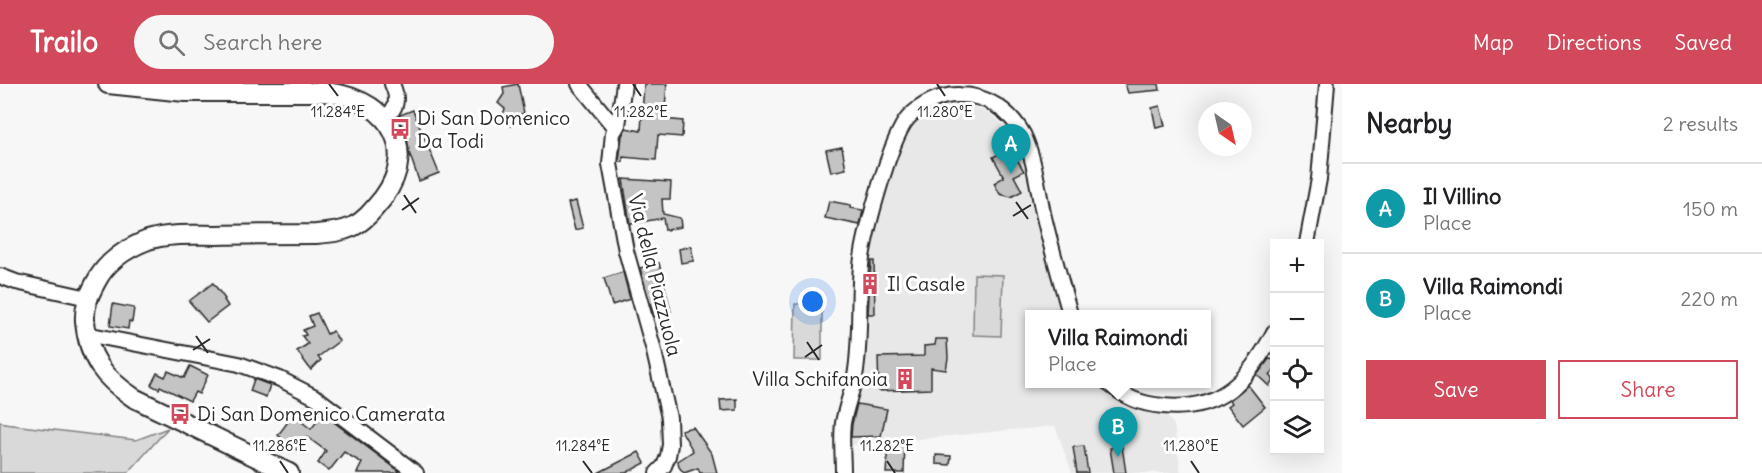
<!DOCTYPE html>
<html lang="en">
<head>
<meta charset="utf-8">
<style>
  :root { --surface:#fff; --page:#f6f6f6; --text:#202124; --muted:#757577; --line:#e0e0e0; --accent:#d1495b }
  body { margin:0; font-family:Delius,sans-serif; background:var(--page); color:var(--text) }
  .controls { position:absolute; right:18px; bottom:18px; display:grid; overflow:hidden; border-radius:0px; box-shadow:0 6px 24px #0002 }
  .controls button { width:54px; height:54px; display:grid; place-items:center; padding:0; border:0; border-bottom:2px solid var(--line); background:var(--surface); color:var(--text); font:30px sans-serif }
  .compass { position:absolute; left:1198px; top:18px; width:54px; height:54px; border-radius:50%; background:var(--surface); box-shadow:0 6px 24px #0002; rotate:146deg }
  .you { position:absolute; left:813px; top:218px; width:21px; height:21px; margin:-15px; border:4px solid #fff; border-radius:50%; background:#1a73e8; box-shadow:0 0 0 9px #1a73e833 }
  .badge { display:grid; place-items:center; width:39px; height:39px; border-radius:50%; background:var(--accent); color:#fff; font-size:20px; font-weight:700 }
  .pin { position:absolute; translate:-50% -50px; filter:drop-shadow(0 2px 3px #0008) }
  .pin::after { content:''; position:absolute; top:32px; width:21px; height:18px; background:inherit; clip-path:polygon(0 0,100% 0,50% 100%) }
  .popup { position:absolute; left:1025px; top:226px; width:186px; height:78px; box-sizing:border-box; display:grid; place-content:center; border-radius:0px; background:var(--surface); filter:drop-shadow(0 2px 4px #0005); font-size:20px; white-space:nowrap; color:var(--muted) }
  .popup b { font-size:22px; color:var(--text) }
  .popup::after { content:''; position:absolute; left:50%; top:100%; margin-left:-12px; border:12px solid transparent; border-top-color:var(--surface) }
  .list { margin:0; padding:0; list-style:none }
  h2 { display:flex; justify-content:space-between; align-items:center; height:78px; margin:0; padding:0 24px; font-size:26px }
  h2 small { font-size:20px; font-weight:400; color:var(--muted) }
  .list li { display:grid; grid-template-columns:39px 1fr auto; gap:18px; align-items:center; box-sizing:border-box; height:90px; padding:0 24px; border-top:2px solid var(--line) }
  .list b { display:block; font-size:22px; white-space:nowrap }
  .list p { margin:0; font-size:20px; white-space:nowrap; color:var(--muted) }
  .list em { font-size:20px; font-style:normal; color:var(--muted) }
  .actions { display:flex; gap:12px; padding:18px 24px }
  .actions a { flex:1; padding:14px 0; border:2px solid var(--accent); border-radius:0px; text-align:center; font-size:21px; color:var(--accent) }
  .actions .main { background:var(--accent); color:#fff }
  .icon { flex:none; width:33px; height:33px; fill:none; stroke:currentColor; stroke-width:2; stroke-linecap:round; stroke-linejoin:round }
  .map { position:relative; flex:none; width:1342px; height:389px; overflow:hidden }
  header { display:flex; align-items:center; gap:36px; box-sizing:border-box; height:84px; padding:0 30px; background:var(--accent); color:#fff }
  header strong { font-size:28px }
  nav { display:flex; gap:33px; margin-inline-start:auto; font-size:21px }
  .search { width:420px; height:54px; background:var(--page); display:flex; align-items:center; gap:15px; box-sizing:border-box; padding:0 21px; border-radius:33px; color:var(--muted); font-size:22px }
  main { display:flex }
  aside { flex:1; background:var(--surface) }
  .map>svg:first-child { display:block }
  .built { fill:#e8e8e8 }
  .green { fill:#d9d9d9; stroke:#828282; stroke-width:1.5 }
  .building { fill:#c4c4c4; stroke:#2b2b2b; stroke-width:1.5 }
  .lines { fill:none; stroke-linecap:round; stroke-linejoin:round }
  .minor-casing { stroke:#2b2b2b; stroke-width:18 }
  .major-casing { stroke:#2b2b2b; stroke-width:22 }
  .minor { stroke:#fff; stroke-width:14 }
  .major { stroke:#fff; stroke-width:18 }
  .ticks { fill:none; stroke:#2b2b2b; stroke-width:2 }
  .labels { text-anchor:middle; stroke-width:6; stroke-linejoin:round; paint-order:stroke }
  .poi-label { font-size:20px; fill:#2b2b2b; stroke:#fff; text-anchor:start }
  .street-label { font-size:20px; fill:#2b2b2b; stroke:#fff }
  .ticks-label { font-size:15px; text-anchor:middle; fill:#2b2b2b; stroke:#fff; stroke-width:6; stroke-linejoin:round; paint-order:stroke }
</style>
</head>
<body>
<header>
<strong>Trailo</strong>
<div class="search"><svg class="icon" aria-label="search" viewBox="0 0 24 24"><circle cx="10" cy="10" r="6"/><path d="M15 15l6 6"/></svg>Search here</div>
<nav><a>Map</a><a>Directions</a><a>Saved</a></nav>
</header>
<main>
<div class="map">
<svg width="1342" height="389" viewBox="0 0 1342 389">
  <rect width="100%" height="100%" fill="#f7f7f7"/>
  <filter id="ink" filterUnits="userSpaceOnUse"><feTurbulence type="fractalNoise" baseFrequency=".0167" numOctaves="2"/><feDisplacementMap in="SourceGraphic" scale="12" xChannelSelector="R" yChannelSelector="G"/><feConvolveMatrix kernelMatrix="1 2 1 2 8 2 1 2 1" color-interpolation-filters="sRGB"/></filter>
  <g filter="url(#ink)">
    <path class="built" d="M945,19H965L989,29L1001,39L1012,52L1029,94L1067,230H1030V300H1100L1115,313L1133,322L1162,326L1174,341L1181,389H1072L1055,342L846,362V353L862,290L866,230L865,178L870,155L900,65L912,42L929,24Z"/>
    <g class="green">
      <path d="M974,190L1003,191L1001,252L973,251Z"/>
      <path d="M795,220H822V276H794Z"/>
      <path d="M0,337L5,340L136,356L168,344L128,389H0Z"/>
    </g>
    <g class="building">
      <path d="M518,0L524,29L516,32L511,42L502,32L505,25L498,19L504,10L503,3Z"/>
      <path d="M644,0H667L664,35L683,37L682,53L658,51L656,76L623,73V78H619L622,52L626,44L641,47Z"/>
      <path d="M1125,0H1159L1160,6L1128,9Z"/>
      <path d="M1160,22L1165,42L1156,44L1152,24Z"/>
      <path d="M413,26L439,89L419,97L409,68L407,53L398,34L400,31Z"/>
      <path d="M842,63L846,85L831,88L826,66Z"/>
      <path d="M1010,64L1024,87L1014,92L1022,107L1011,113L1000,110L994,99L1004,93L993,73Z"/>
      <path d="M623,95L671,98L670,115H662L663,130L680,134L681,143L665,146L663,134L630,140Z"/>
      <path d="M576,117L583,144L575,146L568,119Z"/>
      <path d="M829,117L851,121L850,124L863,126L860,141L825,134Z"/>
      <path d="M691,162L694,177L681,179L679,165Z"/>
      <path d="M871,177H874L875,230H868Z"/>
      <path d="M659,179L671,228L654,233L640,184Z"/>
      <path d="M623,188L630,215L612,221L604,194Z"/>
      <path d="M213,199L225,215L224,216L228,222L207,238L189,217Z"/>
      <path d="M113,220L134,224L132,238L129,237L128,245L110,242Z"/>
      <path d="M317,229L327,250L333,247L339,257L318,273L321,276L311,286L297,267L308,260L302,252L306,251L303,246L313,242L309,232Z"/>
      <path d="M936,255H947L948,274L946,286L931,284V305L879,307L878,273L924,272V262L935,261Z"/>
      <path d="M1269,275L1275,276V285L1270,291L1273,295L1269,302L1257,291Z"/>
      <path d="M190,282L208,291L199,310L195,308L190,317L160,302L159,305L151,301L157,289L165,293L168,287L184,294Z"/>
      <path d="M254,295L270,301L266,313L250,307Z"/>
      <path d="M1248,301L1265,323L1243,341L1228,322L1232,319L1230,316Z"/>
      <path d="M737,315V326L721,327L720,316Z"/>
      <path d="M857,320L887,325L881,352L851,353L852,340Z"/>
      <path d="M323,330L399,387L397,389H357L362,379L344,368L329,387L318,379L326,367L307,353L297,366L278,351L293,331L311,345Z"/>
      <path d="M693,343L712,370L717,389H700L698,384L684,389L679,383L678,377L693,367L681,346Z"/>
      <path d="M905,357L904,389H886L888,360Z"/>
      <path d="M1084,362L1088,389H1077L1073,363Z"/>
      <path d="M1122,362L1126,389H1114L1110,364Z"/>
      <path d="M639,368L645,379L626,389H598Z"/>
      <path d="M936,371L951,372L950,381L936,380Z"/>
    </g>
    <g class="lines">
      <defs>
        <g id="minor">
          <path d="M579,0L611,39L618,41"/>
          <path d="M624,0L618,41L613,49L610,80L626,167L653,263L669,334L670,361L668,372L664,382L657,389"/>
          <path d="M384,35C397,25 399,15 392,0"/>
          <path d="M1307,159L1319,95L1327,0"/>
          <path d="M0,192L16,198L88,214"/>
          <path d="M86,250L239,280L280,295L317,314L416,389"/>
          <path d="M1109,300C1127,314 1140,320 1163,322C1220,328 1250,295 1274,248"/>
          <path d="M843,389C843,373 841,355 843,339C846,321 854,304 856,286C861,251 858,216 861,181C864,153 890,54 908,34C921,20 941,10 960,11C987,11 1010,27 1023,50C1034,72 1038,105 1043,129C1051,163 1061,197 1070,230"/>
        </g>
        <path id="major" d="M108,0L185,8H321C381,10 423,60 383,114C374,125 365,137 352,143C341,148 329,149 316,150C283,150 249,150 216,151C194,151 169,149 148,156C127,164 106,178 96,198C89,211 84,222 85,237C88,274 104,294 134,314L289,389"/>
      </defs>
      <use href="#minor" class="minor-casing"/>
      <use href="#major" class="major-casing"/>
      <use href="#minor" class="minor"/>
      <use href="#major" class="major"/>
    </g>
  </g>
  <path class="ticks" d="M329,0L338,12M633,0L641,12M937,0L945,12M404,111L416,129M1016,118L1028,135M402,126L419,114M1013,132L1031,121M196,252L208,269M807,258L819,276M193,266L210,255M805,273L822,261M280,377L288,389M583,377L592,389M887,377L895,389M1191,377L1199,389"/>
  <defs>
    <symbol id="bus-bare" viewBox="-9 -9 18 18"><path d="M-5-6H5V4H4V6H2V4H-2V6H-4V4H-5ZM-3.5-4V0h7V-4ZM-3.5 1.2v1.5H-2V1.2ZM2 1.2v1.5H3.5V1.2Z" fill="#d1495b" stroke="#fff" stroke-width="2.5" paint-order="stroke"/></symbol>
    <symbol id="building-bare" viewBox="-9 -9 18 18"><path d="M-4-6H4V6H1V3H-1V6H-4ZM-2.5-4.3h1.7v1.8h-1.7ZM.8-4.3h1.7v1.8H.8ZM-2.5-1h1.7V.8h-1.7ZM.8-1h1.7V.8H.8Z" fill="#d1495b" stroke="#fff" stroke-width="2.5" paint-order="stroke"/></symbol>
  </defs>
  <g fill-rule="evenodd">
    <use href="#bus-bare" x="385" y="30" width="30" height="30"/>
    <use href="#building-bare" x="855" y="185" width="30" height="30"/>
    <use href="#building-bare" x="890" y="280" width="30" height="30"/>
    <use href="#bus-bare" x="165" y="315" width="30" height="30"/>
  </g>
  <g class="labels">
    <g class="poi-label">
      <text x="417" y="41">Di San Domenico<tspan x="417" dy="23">Da Todi</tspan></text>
      <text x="887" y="207">Il Casale</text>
      <text x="888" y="302" text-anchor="end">Villa Schifanoia</text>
      <text x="197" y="337">Di San Domenico Camerata</text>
    </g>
    <g class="street-label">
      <text transform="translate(655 191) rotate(76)" y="7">Via della Piazzuola</text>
    </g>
  </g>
  <g class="ticks-label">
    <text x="338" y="33">11.284°E</text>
    <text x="641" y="33">11.282°E</text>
    <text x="945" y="33">11.280°E</text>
    <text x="280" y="367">11.286°E</text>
    <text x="583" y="367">11.284°E</text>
    <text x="887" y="367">11.282°E</text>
    <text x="1191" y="367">11.280°E</text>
  </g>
</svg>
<div class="controls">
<button>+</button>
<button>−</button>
<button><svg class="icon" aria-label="locate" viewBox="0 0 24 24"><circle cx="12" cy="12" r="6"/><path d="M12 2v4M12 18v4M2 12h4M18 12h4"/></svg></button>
<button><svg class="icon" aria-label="layers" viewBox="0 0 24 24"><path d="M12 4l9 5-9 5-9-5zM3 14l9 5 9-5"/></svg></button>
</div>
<svg class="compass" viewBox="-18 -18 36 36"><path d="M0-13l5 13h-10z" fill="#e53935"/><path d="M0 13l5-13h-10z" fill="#757577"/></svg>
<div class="you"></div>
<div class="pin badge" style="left:1011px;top:90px;background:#0f9aa8">A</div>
<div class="pin badge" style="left:1118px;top:373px;background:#0f9aa8">B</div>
<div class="popup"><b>Villa Raimondi</b>Place</div>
</div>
<aside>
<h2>Nearby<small>2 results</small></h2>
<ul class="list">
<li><span class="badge" style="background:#0f9aa8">A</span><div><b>Il Villino</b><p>Place</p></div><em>150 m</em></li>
<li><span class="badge" style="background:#0f9aa8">B</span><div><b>Villa Raimondi</b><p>Place</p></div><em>220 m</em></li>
</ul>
<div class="actions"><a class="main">Save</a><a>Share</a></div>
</aside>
</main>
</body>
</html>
